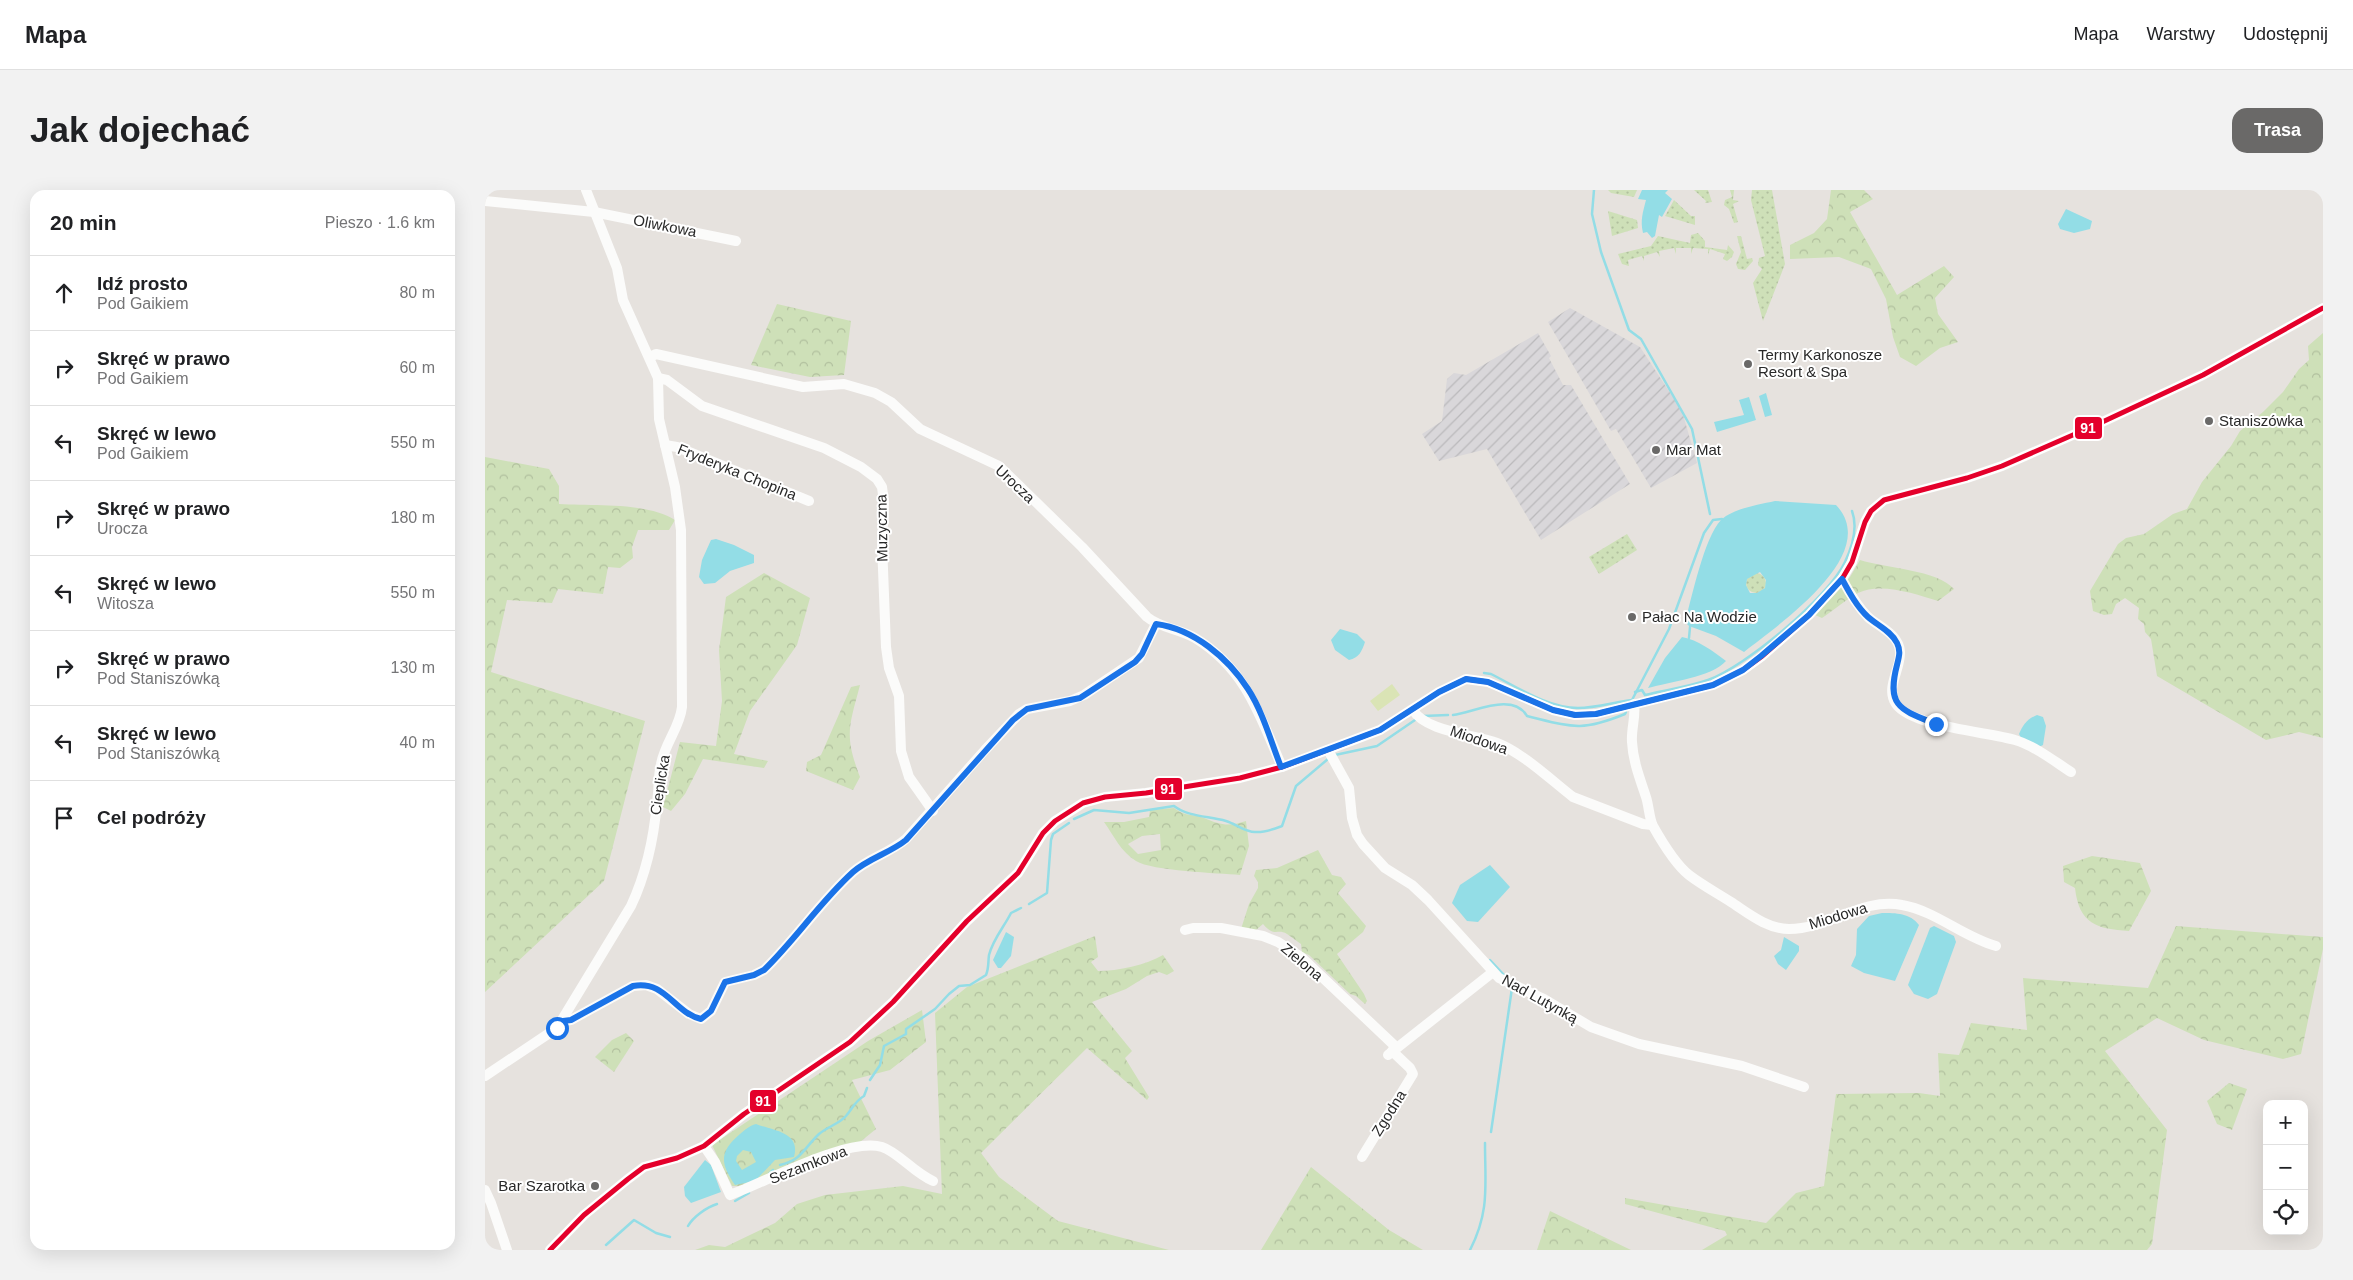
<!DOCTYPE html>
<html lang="pl">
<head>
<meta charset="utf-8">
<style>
  :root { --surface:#fff; --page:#f2f2f2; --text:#202124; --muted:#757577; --line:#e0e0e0; --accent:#6a6968 }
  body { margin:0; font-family:Helvetica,sans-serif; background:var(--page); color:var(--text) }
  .controls { position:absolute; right:15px; bottom:15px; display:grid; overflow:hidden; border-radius:10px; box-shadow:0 5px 20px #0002 }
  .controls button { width:45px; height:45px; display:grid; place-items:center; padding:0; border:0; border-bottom:1px solid var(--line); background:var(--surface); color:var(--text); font:25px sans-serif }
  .stop { position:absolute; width:15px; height:15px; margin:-11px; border:4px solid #1a73e8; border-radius:50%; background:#fff }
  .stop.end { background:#1a73e8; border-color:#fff; box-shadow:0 1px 5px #0008 }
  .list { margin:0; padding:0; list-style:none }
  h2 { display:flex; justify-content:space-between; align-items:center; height:65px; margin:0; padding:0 20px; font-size:21px }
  h2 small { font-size:16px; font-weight:400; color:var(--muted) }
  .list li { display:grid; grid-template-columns:32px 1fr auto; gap:15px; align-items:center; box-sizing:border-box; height:75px; padding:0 20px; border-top:1px solid var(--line) }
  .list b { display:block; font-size:19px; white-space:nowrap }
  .list p { margin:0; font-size:16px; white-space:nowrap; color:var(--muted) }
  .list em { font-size:16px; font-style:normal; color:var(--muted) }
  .icon { flex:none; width:28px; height:28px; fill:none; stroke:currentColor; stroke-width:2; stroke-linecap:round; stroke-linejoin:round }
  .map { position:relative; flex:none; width:1838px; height:1060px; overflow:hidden; border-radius:15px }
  header { display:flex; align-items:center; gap:30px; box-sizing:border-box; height:70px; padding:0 25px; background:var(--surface); border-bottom:1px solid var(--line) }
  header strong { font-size:24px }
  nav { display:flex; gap:28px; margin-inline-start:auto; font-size:18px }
  .intro { display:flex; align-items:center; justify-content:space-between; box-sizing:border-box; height:120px; padding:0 30px }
  h1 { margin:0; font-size:35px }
  .button { padding:12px 22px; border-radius:15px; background:var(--accent); color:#fff; font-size:18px; font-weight:700 }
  main { display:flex; gap:30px; padding:0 30px }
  aside { flex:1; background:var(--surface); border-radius:15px; box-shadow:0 5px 20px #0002 }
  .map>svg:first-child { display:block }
  .industrial { fill:url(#industrial-furrows) }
  .grass { fill:url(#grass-dots) }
  .forest { fill:url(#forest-crowns); fill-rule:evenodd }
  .pitch { fill:#dae4b5 }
  .water { fill:#93dde6; fill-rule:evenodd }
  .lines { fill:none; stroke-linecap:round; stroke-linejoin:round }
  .stream { stroke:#93dde6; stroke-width:2.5 }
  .minor { stroke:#fbfbfa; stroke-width:10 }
  .bus-1-casing { stroke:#fff; stroke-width:9 }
  .bus-1 { stroke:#e4002b; stroke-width:5 }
  .route { stroke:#1a73e8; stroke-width:6 }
  .poi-dot { fill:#6a6968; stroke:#fff; stroke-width:2 }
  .labels { text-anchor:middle; stroke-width:4; stroke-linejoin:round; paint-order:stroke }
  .street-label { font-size:15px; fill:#282828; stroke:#fff }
  .poi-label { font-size:15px; fill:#282828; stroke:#fff; text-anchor:start }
  .line-badge { stroke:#fff; stroke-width:2 }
  .badge-label { font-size:14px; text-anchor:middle; font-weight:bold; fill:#fff }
</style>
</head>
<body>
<header>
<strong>Mapa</strong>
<nav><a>Mapa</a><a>Warstwy</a><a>Udostępnij</a></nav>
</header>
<div class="intro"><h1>Jak dojechać</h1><a class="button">Trasa</a></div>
<main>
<aside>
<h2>20 min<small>Pieszo · 1.6 km</small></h2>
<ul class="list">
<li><svg class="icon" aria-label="ahead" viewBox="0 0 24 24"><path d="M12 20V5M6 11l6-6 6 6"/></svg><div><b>Idź prosto</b><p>Pod Gaikiem</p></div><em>80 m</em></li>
<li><svg class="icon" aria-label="right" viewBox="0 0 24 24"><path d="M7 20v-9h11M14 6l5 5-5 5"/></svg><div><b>Skręć w prawo</b><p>Pod Gaikiem</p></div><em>60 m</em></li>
<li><svg class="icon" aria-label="left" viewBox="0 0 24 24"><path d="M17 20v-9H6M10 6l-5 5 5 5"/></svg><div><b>Skręć w lewo</b><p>Pod Gaikiem</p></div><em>550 m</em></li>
<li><svg class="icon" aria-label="right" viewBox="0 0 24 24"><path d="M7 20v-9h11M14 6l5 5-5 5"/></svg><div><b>Skręć w prawo</b><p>Urocza</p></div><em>180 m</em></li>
<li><svg class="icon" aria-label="left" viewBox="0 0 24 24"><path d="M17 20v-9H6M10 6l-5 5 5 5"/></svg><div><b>Skręć w lewo</b><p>Witosza</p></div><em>550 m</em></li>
<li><svg class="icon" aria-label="right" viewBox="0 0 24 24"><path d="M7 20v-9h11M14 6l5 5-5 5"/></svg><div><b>Skręć w prawo</b><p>Pod Staniszówką</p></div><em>130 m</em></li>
<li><svg class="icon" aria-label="left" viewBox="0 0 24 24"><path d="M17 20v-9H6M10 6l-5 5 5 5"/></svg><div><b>Skręć w lewo</b><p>Pod Staniszówką</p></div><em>40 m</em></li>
<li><svg class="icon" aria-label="arrive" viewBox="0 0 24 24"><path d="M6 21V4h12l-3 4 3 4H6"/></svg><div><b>Cel podróży</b></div></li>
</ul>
</aside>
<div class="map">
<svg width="1838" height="1060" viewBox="0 0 1838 1060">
  <defs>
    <pattern id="industrial-furrows" width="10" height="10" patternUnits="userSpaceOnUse" patternTransform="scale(1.25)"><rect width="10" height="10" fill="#d9d7da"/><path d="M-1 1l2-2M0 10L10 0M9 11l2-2" fill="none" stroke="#bab9bb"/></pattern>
    <pattern id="grass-dots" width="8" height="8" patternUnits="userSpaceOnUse" patternTransform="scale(1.25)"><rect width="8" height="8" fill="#cee0b8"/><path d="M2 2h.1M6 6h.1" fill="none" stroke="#b1c09e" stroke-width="1.8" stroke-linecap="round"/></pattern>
    <pattern id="forest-crowns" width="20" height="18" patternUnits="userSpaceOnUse" patternTransform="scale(1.25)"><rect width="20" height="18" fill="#cee0b8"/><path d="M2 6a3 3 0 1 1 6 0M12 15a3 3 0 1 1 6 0" fill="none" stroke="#b1c09e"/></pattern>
  </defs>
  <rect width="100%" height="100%" fill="#e6e2de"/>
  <g class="industrial">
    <path d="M1085,118L1155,157L1197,221L1212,273L1166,298L1131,239L1126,241L1063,132Z"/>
    <path d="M1053,143L1066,166L1064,168L1078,195H1086L1145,294L1056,350L1002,259L954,271L937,244L957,231L962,189L969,183L981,185Z"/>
  </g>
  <g class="grass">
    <path d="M1123,0H1152L1149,7L1126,3Z"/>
    <path d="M1209,0H1223L1227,12L1220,13L1221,11Z"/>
    <path d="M1245,0H1249L1248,10L1254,11L1248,14L1253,32L1249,33L1244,19L1239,15L1240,10L1247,7Z"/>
    <path d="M1267,0H1287L1300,74L1278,131L1268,93L1277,79L1273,75L1274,68L1280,66L1266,10Z"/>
    <path d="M1189,10L1206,26H1210V35L1180,26Z"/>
    <path d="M1123,21L1152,30L1153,38L1127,46Z"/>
    <path d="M1213,43L1220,51V57L1242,60L1243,55L1249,62L1247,67L1242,71L1238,69L1240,64L1225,59L1223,65V59L1208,58L1206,64V58H1191V64L1189,58L1174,61L1175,67L1172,62L1159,66V71L1157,66L1143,70L1144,76L1137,74L1133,64L1166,56L1173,46L1205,53L1206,45Z"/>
    <path d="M1252,46H1256L1262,69L1267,68L1268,71L1260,80L1253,79L1251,74L1256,62Z"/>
    <path d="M1142,344L1152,360L1114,384L1104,367Z"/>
    <circle cx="1271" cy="393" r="10"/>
  </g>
  <g class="forest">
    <path d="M1346,0H1379L1388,9L1365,22L1412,105L1459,76L1469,87L1450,108L1453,124L1473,152L1455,158L1431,176L1415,167L1408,147L1401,109L1386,79L1354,67L1305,69V55L1329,43L1342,29Z"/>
    <path d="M292,114L366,131L359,185L325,187L266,175Z"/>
    <path d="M1838,143V548L1814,542L1781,550L1672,486L1666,449L1660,442L1659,434L1653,429L1654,418L1640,408L1631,414L1627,424L1619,425L1608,421L1605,401L1633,354L1641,348L1659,344L1688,324L1702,319L1717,292L1746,256L1755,241L1778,222L1798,202L1814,179L1824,170L1823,156Z"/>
    <path d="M0,267L64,279L74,296V314C108,316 162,312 190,330L184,340H153L147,357L148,368L135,378L123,377L118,404L73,399L67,413L22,410L6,482L160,531L119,691L0,802Z"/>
    <path d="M1375,370C1400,378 1453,380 1469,399L1453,411C1430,404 1396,392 1373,403C1360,410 1349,420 1337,428L1330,425L1365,387Z"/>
    <path d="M279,383L325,408L312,455L265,521L249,564L283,571L279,578L218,569L200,604L186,621L178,617L195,552L231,556L237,511L234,460L241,407Z"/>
    <path d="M375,495C364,537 359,545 375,587L368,600L321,581L322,572L336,565L366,497Z"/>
    <path d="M689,618C703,628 706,623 719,628C736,635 743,637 761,631L764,656L755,685C733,683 667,681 651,671C636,662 629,646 619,632H639L664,627L665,620ZM675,644L676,660L653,664L643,654L657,646Z"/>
    <path d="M833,660L847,685L856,687L861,694L853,703L881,736L878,742L852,764L879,804L882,811L880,814L871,806L865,804L824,765L817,762L816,754C811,751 807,747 802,744C792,738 790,748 778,734L771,740L756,739L764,714L773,698V692L769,686L771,680L792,678Z"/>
    <path d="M1607,666L1655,673L1666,701L1644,741C1612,739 1594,734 1590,698L1579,692L1578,676Z"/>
    <path d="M1691,736L1838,747V759L1816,864L1798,869L1719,850L1672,828L1620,861L1682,940L1667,1054L1662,1060H1217L1242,1045L1240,1041L1140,1014V1008L1281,1033L1311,1003L1339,996L1351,904L1434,903L1455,906L1453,863L1474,865L1486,833L1542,840L1538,788L1663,798Z"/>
    <path d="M610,746L613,767L606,772L613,781C633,781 661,775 678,765L689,781L682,785L674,782L662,786L641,799L607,812L647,861L640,868L664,907L662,910L602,858L496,963L514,987L573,1031L684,1060H210L224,1055L240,1057L290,1033L312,1014L340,1005L418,996L457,1004L450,823L482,797Z"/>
    <path d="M437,820L441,852L405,880L367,890L391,939L375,952L316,970L258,996H247L227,955L383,851Z"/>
    <path d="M141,843L149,851L129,882L110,867L127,850Z"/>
    <path d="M1744,893L1762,899L1747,940L1732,934L1722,911Z"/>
    <path d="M826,977L904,1040L938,1060H776Z"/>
    <path d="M1065,1021L1146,1060H1052Z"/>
  </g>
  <path class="pitch" d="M907,494L915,505L893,521L885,511Z"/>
  <g class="water">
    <path d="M1157,0H1183L1180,3L1187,9L1177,27L1174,25L1170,46L1167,48L1162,42L1158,43C1155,30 1158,22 1161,10L1153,9Z"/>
    <path d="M1581,19L1607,31L1605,39L1589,43L1575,39L1573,34Z"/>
    <path d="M1281,203L1287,225L1280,227L1274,206Z"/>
    <path d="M1264,207L1271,230L1232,242L1229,232L1259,225L1254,210Z"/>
    <path d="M1290,311L1351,315C1398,364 1293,435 1259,462L1231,446L1204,436L1200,432C1207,407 1219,348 1236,330C1249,318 1273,315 1290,311ZM1275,382L1281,390L1280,398L1272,403H1265L1261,395L1262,389Z"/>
    <path d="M231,349L249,355L269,365V373L245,381L230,393L219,394L214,387L217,370L226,350Z"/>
    <path d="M855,439L872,444L880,452C877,461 874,468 864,470L850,460L846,450Z"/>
    <path d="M1197,447C1213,450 1228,461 1241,471C1227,487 1184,492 1163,498L1180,468Z"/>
    <path d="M1552,525L1558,527L1561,536L1558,555L1554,557L1536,548L1534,544C1538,535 1542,529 1552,525Z"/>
    <path d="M1005,675L1025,697L993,732L982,731L967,713L975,695Z"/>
    <path d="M1397,723C1411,723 1425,723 1434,735L1410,791L1379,783L1366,776L1371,765L1372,739L1384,726Z"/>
    <path d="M1449,736L1469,746L1471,752L1452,804L1443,809L1429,804L1423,795L1445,738Z"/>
    <path d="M521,742L529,747L526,766L516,778H513L508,770Z"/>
    <path d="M1299,747L1314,756V761L1301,780L1293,774L1289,766L1296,760Z"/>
    <path d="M271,934C289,941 316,942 309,967L290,970L270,991L250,995C235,973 234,962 255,944C260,940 264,936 271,934ZM258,960L266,962L271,972L257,980L251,971L252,966Z"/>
    <path d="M220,970L226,975L236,1002L206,1013L200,1006L199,997Z"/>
  </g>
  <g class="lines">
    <g class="stream">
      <path d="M1109,0L1107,24L1116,62L1144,140L1156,149L1207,239L1225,324"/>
      <path d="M1204,448L1205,437"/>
      <path d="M999,483L1006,484C1032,497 1063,518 1093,518C1111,518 1130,512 1147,510L1184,439L1219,343L1228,330L1237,329"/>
      <path d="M1150,502L1157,500L1160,505C1181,500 1203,497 1223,490C1260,477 1344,407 1360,372C1367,357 1373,337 1367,321"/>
      <path d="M968,525C990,522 1028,502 1042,526C1087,537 1096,542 1140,524L1141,522"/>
      <path d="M938,526L963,525"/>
      <path d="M850,565L892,556L930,530"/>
      <path d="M589,629L609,620L644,623L689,616C703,627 724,626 741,631C751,634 760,642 770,642C779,643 789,639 797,636L811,596L843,569"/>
      <path d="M544,714L562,703L566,650L568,644L584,633"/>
      <path d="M1005,770L1020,786"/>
      <path d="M385,890L395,875L399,856L421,844V839L450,819L464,804L474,796L485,795L501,785C504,778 503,772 504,765C508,749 519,737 526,723L536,718"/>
      <path d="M1006,942L1027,798"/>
      <path d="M295,975C317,970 319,958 334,944C342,937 354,934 361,926C367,919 370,911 379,906L382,898"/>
      <path d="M284,984L288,980"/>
      <path d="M250,1011L264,1003"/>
      <path d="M203,1036C208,1027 222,1017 232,1014"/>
      <path d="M121,1055L149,1030L171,1043L185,1047"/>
      <path d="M985,1060C1005,1021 1000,995 1000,953"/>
    </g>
    <g class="minor">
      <path d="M0,11L109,22L251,51"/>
      <path d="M165,167L171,164L318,197L359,194L390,203L406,212L435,239L514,276L597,357L662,427C675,438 695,439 710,448C761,479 775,526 797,577"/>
      <path d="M173,188L182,190L217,216L339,258L376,277L392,289L397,297L399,312L397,353L401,457L404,478L414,506L416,561L424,587L448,621"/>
      <path d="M180,255L192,257L324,311"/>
      <path d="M1357,389C1364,402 1372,416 1383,427C1394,437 1414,444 1415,462C1416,479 1400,498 1411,514C1427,537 1504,542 1530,550C1550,556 1569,571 1586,582"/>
      <path d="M1149,514C1151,527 1146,539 1147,552C1148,571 1155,589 1161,607C1164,616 1164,628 1168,636C1177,652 1190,674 1204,685C1217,695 1232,703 1246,712C1263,723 1282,739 1304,739C1344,739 1377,707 1417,715C1451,721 1478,747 1511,756"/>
      <path d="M928,520C941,542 989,544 1012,553C1038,563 1066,590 1088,607L1158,634L1167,635"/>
      <path d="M843,560L864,598L867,628L872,645L878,654L900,678L927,695L943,710L1014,788L1059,809L1106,837L1154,854L1257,876L1319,897"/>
      <path d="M700,740L708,738H736L778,746L793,752L816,767L911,857"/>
      <path d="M78,831L86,830L148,796L161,795L172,799L204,824L216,829L226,821L240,792L269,785L279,780C311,749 335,712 368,682C384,668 405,663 421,649L500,560L534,524L542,519L585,511L599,505L654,468L671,434"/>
      <path d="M903,865L1008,782"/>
      <path d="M0,886L72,838L146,716C161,684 169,647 172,612C174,600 173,586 176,574C180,553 195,537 197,517L196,340L190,297L174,229L173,188L138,110L132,78L101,0"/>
      <path d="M219,956L230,972L245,1005C281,992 362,947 397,957C413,962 429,983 448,991"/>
      <path d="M877,967L928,884L925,878L907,861"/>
      <path d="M0,1000L6,1013L22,1060"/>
      <path d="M65,1060L99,1025L143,989L159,977L192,968L219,956L259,924L365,852L408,812L482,731L533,683L558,643L570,631L598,613L620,607L661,603L755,588L797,577L895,540L954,502L981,489L1003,492L1068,520L1090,525L1111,524L1228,495L1258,480L1276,467L1324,425L1357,389L1367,372L1380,332L1386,321L1399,310L1482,288L1517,276L1613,234L1718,185L1838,118"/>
    </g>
    <defs>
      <path id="bus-1" d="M65,1060L99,1025L143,989L159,977L192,968L219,956L259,924L365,852L408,812L482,731L533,683L558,643L570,631L598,613L620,607L661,603L755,588L797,577L895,540L954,502L981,489L1003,492L1068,520L1090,525L1111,524L1228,495L1258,480L1276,467L1324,425L1357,389L1367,372L1380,332L1386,321L1399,310L1482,288L1517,276L1613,234L1718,185L1838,118"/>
    </defs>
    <use href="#bus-1" class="bus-1-casing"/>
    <use href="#bus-1" class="bus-1"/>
  </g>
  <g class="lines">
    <path class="route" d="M72,838L78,831L86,830L148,796C181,790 188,822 216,829L226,821L240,792L269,785L279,780C311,749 335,712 368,682C384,668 405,663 421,650L528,530L542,519L595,508L650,472L657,464L671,434C709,439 743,468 763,499C778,522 786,552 796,577L895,540L954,502L981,489L1003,492L1068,520L1090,525L1111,524L1228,495L1258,480L1276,466L1324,425L1357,389C1364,402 1372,417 1383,427C1392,435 1406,441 1412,453C1416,461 1414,467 1412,475C1401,517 1416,520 1451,534"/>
  </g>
  <g class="poi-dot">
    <circle cx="1263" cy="174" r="5"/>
    <circle cx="1724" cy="231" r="5"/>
    <circle cx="1171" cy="260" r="5"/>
    <circle cx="1147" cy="427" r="5"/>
    <circle cx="110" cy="996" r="5"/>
  </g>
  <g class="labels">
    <g class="street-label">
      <text transform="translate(180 36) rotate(11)" y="5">Oliwkowa</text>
      <text transform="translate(252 282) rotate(22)" y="5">Fryderyka Chopina</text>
      <text transform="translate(530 294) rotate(43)" y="5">Urocza</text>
      <text transform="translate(397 338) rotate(-91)" y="5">Muzyczna</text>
      <text transform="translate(994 550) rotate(19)" y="5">Miodowa</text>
      <text transform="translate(175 595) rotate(-81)" y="5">Cieplicka</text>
      <text transform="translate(1353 726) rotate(-17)" y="5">Miodowa</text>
      <text transform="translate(817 772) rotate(40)" y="5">Zielona</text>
      <text transform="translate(1055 809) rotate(29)" y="5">Nad Lutynką</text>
      <text transform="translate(904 923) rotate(-58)" y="5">Zgodna</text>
      <text transform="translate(323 975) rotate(-21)" y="5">Sezamkowa</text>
    </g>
    <g class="poi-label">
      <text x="1273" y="170">Termy Karkonosze<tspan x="1273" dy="17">Resort &amp; Spa</tspan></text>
      <text x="1734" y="236">Staniszówka</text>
      <text x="1181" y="265">Mar Mat</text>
      <text x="1157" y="432">Pałac Na Wodzie</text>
      <text x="100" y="1001" text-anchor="end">Bar Szarotka</text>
    </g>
  </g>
  <g class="line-badge">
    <rect x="1589" y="226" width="29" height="24" rx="5" fill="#e4002b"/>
    <rect x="669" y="587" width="29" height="24" rx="5" fill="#e4002b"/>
    <rect x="264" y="899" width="28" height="24" rx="5" fill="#e4002b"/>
  </g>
  <g class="badge-label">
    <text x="1603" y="243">91</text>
    <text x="683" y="604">91</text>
    <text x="278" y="916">91</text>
  </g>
</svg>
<div class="controls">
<button>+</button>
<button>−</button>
<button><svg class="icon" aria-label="locate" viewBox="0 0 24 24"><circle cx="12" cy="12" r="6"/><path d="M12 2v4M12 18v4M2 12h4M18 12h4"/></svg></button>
</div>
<div class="stop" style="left:72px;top:838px"></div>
<div class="stop end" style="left:1451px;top:534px"></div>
</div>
</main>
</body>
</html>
